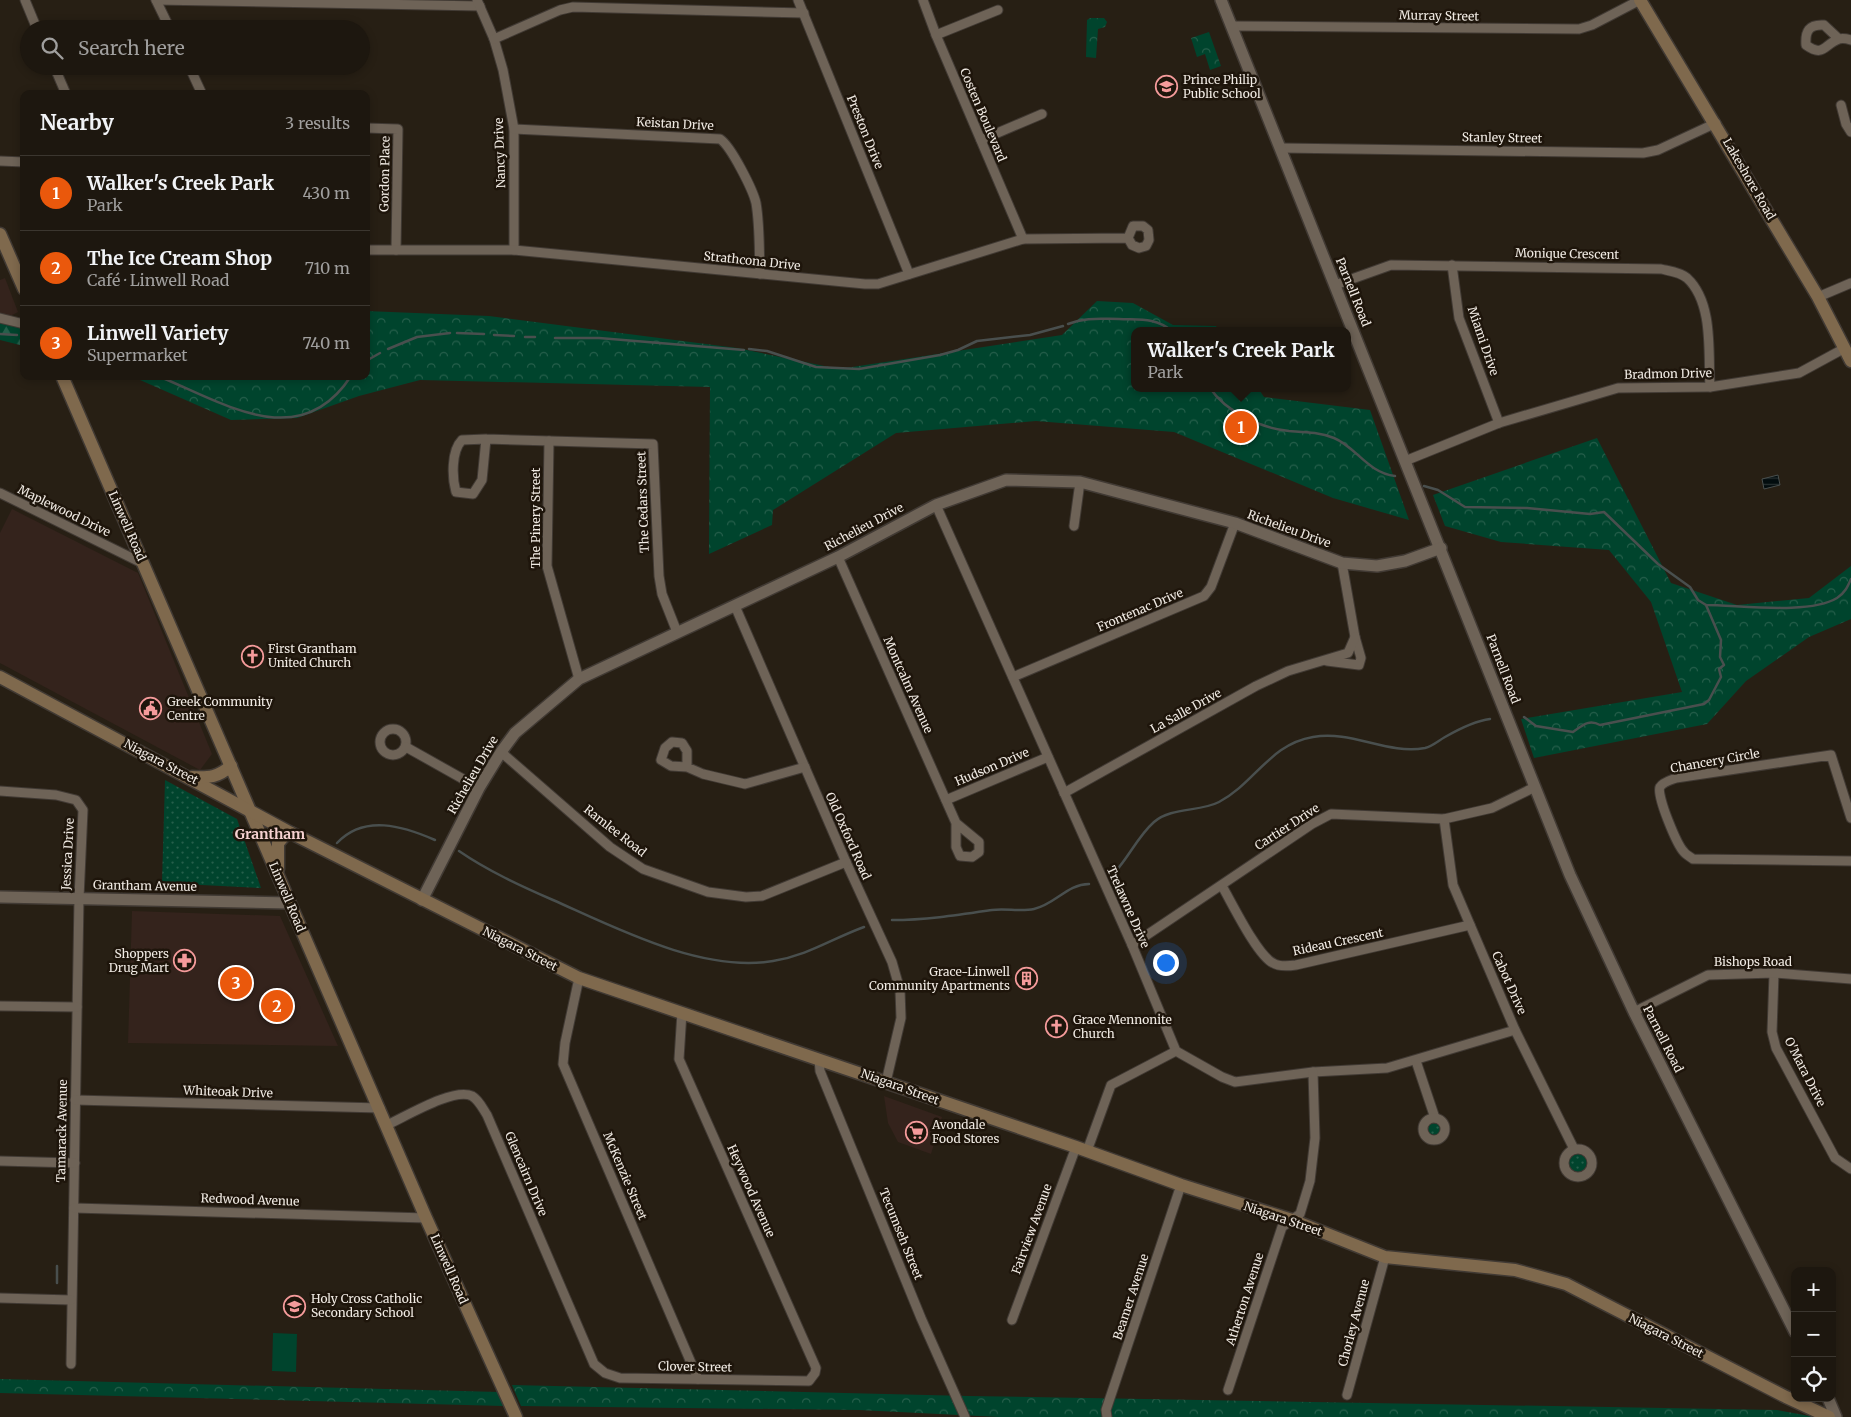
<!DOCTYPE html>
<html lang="en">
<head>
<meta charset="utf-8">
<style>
  :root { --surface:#1d170f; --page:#252018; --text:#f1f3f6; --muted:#a09f9e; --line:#3b362f; --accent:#ea580c }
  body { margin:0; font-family:Merriweather,serif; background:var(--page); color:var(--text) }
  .controls { position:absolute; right:15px; bottom:15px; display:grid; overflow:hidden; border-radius:10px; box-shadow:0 2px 8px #0003 }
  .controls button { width:45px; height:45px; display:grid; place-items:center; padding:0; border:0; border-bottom:1px solid var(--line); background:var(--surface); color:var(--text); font:25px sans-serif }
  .you { position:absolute; left:1165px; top:962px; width:18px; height:18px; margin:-12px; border:4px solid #fff; border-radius:50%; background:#1a73e8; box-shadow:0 0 0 8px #1a73e833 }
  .badge { display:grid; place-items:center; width:32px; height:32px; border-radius:50%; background:var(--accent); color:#fff; font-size:16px; font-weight:700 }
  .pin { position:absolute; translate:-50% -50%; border:2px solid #fff; box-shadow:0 1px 5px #0006 }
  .popup { position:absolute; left:1131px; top:327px; width:220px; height:65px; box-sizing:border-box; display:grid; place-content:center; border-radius:10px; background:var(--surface); filter:drop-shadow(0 1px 4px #0005); font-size:16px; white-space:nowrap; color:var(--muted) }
  .popup b { font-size:19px; color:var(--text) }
  .popup::after { content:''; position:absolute; left:50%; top:100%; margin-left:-10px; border:10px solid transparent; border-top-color:var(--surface) }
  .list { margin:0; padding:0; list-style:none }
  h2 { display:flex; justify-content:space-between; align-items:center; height:65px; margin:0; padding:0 20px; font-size:21px }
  h2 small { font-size:16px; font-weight:400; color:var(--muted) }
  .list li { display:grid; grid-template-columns:32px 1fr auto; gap:15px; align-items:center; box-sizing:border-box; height:75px; padding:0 20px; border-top:1px solid var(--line) }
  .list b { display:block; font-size:19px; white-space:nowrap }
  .list p { margin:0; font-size:16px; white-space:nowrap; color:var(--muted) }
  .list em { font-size:16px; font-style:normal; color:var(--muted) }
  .icon { flex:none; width:28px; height:28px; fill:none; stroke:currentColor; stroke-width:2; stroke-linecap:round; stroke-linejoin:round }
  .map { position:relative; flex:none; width:1851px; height:1417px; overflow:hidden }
  .search { position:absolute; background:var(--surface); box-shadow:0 2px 8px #0003; left:20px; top:20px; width:350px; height:55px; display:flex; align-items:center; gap:12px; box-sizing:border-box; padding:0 18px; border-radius:28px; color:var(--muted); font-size:19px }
  .panel { position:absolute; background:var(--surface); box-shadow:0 2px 8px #0003; left:20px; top:90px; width:350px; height:290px; border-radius:10px }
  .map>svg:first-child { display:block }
  .commercial { fill:#34231c }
  .grass { fill:url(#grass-dots) }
  .forest { fill:url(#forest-firs) }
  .park { fill:url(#park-crowns) }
  .garden { fill:#00442d }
  .water { fill:url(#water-rules); stroke:#494f4e }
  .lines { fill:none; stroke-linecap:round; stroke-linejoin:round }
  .stream { stroke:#494f4e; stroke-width:2.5 }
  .minor-casing { stroke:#413a34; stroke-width:11 }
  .tertiary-casing { stroke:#413a34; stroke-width:14 }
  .secondary-casing { stroke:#413a34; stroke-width:15 }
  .minor { stroke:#6e6357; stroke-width:9 }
  .tertiary { stroke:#6e6357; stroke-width:11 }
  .secondary { stroke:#7f694d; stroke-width:12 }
  .labels { text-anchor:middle; stroke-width:5; stroke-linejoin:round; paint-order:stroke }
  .street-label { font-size:12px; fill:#f0eae3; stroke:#1e150b }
  .poi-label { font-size:12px; fill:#f0eae3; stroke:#1e150b; text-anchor:start }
  .neighbourhood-label { font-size:14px; font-weight:bold; fill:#f6d2d1; stroke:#1e150b }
</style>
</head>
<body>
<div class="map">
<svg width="1851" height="1417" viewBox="0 0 1851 1417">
  <defs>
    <pattern id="grass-dots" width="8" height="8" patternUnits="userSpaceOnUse" patternTransform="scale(1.25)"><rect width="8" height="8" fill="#00442d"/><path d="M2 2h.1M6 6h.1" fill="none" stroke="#265f4b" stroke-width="1.8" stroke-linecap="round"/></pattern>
    <pattern id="forest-firs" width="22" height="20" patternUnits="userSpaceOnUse" patternTransform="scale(1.25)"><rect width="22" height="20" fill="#00442d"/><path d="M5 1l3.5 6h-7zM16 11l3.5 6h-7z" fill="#265f4b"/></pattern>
    <pattern id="park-crowns" width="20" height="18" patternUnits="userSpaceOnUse" patternTransform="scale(1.25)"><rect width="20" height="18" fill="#00442d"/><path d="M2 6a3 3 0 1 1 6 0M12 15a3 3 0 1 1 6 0" fill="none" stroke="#265f4b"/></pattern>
    <pattern id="water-rules" width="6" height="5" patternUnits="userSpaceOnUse" patternTransform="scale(1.25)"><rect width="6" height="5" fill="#020c0e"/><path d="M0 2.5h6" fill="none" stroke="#273031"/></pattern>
  </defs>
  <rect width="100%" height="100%" fill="#271f14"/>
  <g class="commercial">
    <path d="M5,278L18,312L10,316L0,314V280Z"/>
    <path d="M12,509L138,573L212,754L200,770L0,663V533Z"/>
    <path d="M132,911L280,916L338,1046L128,1043Z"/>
    <path d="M884,1096L942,1117L931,1154L898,1142L888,1123Z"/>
  </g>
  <g class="grass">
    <path d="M165,780L237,819L261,888L162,883Z"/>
    <circle cx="1434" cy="1129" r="6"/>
    <circle cx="1578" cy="1163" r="9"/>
  </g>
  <path class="forest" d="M0,314L24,324V346L0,340Z"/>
  <g class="park">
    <path d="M1090,18H1104L1107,22L1105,27L1098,29L1096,58L1086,57L1087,20Z"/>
    <path d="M1209,32L1221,66L1210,70L1205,54L1197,57L1191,38Z"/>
    <path d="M1097,301L1133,303L1173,325L1216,326L1219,331H1135V388H1258L1264,397L1370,410L1409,520L1333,498L1174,432L1036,421L896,433L773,510L772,525L709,554L710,387L420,380L359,396L297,418L231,420L131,376H366V311L489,316L737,348L839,369L1062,335Z"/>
    <path d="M1597,438L1671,583L1737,605L1809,598L1851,566V619L1809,637L1746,681L1707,724L1534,758L1521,719L1682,692L1651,602L1609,550L1501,542L1445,526L1433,495Z"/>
    <path d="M0,1379L499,1392L504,1406L0,1393Z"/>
    <path d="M512,1385L968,1396L1777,1410L1815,1417H999L859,1410L521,1406Z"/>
  </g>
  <path class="garden" d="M273,1333L297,1334L296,1372L272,1371Z"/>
  <path class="water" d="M1778,475L1780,485L1764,489L1762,479Z"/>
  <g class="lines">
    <g class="stream">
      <path d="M1068,324C1085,317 1101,319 1119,319C1139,320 1155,317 1172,331"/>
      <path d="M457,333L484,334"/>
      <path d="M0,334L17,335"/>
      <path d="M494,335L514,336"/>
      <path d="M525,337H535"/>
      <path d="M555,338H599L744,350"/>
      <path d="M388,349L417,337L450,333"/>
      <path d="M749,349L767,351L816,367L859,369L940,355L958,350L977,341L1030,335L1063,326"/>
      <path d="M366,361L380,353"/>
      <path d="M158,376C222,402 300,455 351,376"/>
      <path d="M1210,388C1226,412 1260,428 1289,431C1304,432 1319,432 1334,438C1356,447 1368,473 1395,476"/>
      <path d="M1424,486L1438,490L1465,507L1527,508L1590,514L1604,512L1658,564L1690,587L1698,600L1706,605C1739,605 1809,615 1837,598C1845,593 1848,586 1851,579"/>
      <path d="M1524,717L1536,726L1573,732C1583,725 1589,719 1600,725L1704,704L1709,700L1721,677L1719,669L1724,665L1720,657L1721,640L1706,605"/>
      <path d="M337,843C364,814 403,826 435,840"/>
      <path d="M459,851C488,871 521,886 553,900C616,928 702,973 773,961C809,955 831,939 864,927"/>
      <path d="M1115,872C1129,857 1138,836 1154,822C1171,807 1200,812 1219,802C1255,783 1270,744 1313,737C1352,730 1387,755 1425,748C1433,746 1438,741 1445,737C1459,729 1474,721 1490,719"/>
      <path d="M892,920C926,920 958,915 992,910C1006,908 1020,912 1034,909C1056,904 1067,884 1089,884"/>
      <path d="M57,1283V1266"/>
    </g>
    <defs>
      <g id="minor">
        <path d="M25,0L37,29"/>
        <path d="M156,0L480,6"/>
        <path d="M156,0L170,29"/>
        <path d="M477,0L494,39L503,70L514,129V250"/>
        <path d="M798,0L909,274"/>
        <path d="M923,0L936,35L1023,239"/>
        <path d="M1231,26L1579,29L1592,25L1640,0"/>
        <path d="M936,35L998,10"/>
        <path d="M494,39L560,10L573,7L804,13"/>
        <path d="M1839,39L1824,25C1809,24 1805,31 1806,45C1824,58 1824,44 1839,39C1842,38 1848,39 1851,40"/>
        <path d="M54,66L66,94"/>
        <path d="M189,66L202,94"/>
        <path d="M1841,105L1846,124L1851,132"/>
        <path d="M366,128L398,129L396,250"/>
        <path d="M514,129L720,139C731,146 753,190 756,203C760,226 759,251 760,274"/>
        <path d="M981,140L1042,114"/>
        <path d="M1281,148L1643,153L1658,150L1716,123"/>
        <path d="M0,161L24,162"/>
        <path d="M366,250H514L865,284H878L1023,239L1128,238L1132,245L1139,248L1146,246L1149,240L1148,230L1143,226H1133L1128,238"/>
        <path d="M1452,265L1459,318L1499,423"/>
        <path d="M1335,285L1391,265L1661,269C1669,271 1680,272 1687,278C1714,303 1708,354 1710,387"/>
        <path d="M1818,297L1851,283"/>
        <path d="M0,318L24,324"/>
        <path d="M486,439L482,480L473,494L456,492C452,478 451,451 462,440L486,439L653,444L659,576L662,594L677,632"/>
        <path d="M549,441L547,566L579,679"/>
        <path d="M1405,461L1499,423L1618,388L1710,387L1799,373L1845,348"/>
        <path d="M0,493L144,564"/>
        <path d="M936,505L1132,945L1176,1051L1222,1077L1235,1082L1313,1072L1387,1068L1515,1030"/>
        <path d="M1074,526L1080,482"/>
        <path d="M838,557L956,823V847L960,856L972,857L979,852V842L956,823"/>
        <path d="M735,606L846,862L892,962L900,990L901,1018L886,1082"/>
        <path d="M1327,661L1359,665L1361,658L1355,637L1342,563"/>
        <path d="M1013,677L1204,596L1211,587L1235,523"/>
        <circle cx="393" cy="742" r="13"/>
        <path d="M406,747L479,788"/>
        <path d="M501,752L610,847L643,869L708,892L746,897L762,896L846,862"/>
        <path d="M687,767L671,766L661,760L665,748L672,742L682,743L687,751V767L703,774L745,784L805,767"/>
        <path d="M0,791L56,795L76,800L83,810L79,898L71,1364"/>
        <path d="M1064,793L1256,686L1288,671L1348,653L1355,637"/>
        <path d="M946,800L1048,757"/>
        <path d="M1851,818L1831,755L1676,778C1671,780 1663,782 1660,787C1656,795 1677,845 1684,852C1686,855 1691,857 1693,859L1851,861"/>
        <path d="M1444,819L1453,885L1515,1030L1574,1149"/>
        <path d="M1222,886C1232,903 1257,955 1273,963C1279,967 1289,966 1296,965L1470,925"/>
        <path d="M1132,945L1312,824L1331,814L1444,819L1492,808L1535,787"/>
        <path d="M1774,973L1772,1032L1776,1048L1835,1158L1851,1169"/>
        <path d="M579,978L565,1043L563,1064L698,1379"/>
        <path d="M0,1006L77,1007"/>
        <path d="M1634,1012L1708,975L1774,973L1851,979"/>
        <path d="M819,1059L820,1071L921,1318L965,1417"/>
        <path d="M1416,1061L1435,1118"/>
        <path d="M75,1100L380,1108"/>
        <circle cx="1434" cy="1129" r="11"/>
        <path d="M387,1125C405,1117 454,1087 472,1096C479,1100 483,1109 487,1115L594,1364L605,1373L620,1378L809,1381L815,1373L816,1368L679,1059L682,1012"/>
        <circle cx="1578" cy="1163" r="14"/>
        <path d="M1087,1151L1111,1085L1176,1051"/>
        <path d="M0,1161L75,1163"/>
        <path d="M74,1208L426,1218"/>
        <path d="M0,1298L71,1300"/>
        <path d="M1012,1320L1076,1147"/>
        <path d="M1228,1390L1282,1227L1300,1214L1310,1181L1315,1138L1313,1072"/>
        <path d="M1347,1395L1385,1257"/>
        <path d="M1107,1417L1106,1410L1181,1185"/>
      </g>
      <g id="tertiary">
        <path d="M1221,0L1570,875L1634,1012L1795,1332"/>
        <path d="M0,897L289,903"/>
        <path d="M422,900L479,788L501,752L515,733L579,679L838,557L936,505L1006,480L1080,482L1235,523L1342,563L1377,566L1405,561L1441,548"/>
        <path d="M1828,1398L1836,1417"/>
      </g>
      <g id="secondary">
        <path d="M1640,0L1818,297L1851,361"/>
        <path d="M0,234L24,289"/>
        <path d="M62,376L426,1218L516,1417"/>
        <path d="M0,677L291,833L579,978L1076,1147L1181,1185L1292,1220L1385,1257L1515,1270L1566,1284L1786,1397L1829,1417"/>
        <path d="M192,777C210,778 218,777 231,766"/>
        <path d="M278,869V843L284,836L291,833"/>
      </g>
    </defs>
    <use href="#minor" class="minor-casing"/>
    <use href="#tertiary" class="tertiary-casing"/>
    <use href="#secondary" class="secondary-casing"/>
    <use href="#minor" class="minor"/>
    <use href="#tertiary" class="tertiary"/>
    <use href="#secondary" class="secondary"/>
  </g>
  <defs>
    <symbol id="school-ring" viewBox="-11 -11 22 22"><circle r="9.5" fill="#1e150b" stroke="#f59b9b" stroke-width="1.5"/><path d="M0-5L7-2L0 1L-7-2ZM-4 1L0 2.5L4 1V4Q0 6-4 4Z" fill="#f59b9b"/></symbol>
    <symbol id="church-ring" viewBox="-11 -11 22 22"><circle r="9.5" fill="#1e150b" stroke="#f59b9b" stroke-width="1.5"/><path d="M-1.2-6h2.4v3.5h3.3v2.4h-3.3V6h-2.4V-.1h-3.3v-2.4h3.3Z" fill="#f59b9b"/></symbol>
    <symbol id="civic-ring" viewBox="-11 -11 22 22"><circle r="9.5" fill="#1e150b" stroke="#f59b9b" stroke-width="1.5"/><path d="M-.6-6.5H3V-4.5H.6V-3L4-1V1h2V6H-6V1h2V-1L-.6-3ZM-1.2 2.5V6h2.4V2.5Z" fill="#f59b9b"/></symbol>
    <symbol id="pharmacy-ring" viewBox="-11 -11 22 22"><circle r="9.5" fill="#1e150b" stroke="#f59b9b" stroke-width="1.5"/><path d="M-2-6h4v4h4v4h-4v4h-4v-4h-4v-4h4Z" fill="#f59b9b"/></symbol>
    <symbol id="building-ring" viewBox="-11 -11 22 22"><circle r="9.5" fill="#1e150b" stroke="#f59b9b" stroke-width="1.5"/><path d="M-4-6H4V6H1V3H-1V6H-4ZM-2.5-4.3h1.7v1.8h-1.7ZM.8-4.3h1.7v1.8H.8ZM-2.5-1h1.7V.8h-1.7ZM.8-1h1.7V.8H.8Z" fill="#f59b9b"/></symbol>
    <symbol id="supermarket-ring" viewBox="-11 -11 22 22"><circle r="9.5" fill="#1e150b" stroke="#f59b9b" stroke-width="1.5"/><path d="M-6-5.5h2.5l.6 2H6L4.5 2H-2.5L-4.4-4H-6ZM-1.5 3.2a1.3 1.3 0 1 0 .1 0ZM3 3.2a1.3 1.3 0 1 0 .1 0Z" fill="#f59b9b"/></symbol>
  </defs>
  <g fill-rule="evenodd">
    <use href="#school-ring" x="1154" y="74" width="25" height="25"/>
    <use href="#church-ring" x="240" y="644" width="25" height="25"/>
    <use href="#civic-ring" x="138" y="696" width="25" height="25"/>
    <use href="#pharmacy-ring" x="172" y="948" width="25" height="25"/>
    <use href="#building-ring" x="1014" y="966" width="25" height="25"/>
    <use href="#church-ring" x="1044" y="1014" width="25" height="25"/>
    <use href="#supermarket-ring" x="904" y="1120" width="25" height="25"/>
    <use href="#school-ring" x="282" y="1294" width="25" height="25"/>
  </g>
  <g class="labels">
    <g class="street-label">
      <text transform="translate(1439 16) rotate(1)" y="4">Murray Street</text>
      <text transform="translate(983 115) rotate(67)" y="4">Costen Boulevard</text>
      <text transform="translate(675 124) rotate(3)" y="4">Keistan Drive</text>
      <text transform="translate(865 132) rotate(68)" y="4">Preston Drive</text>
      <text transform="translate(1502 138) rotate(1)" y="4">Stanley Street</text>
      <text transform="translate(500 153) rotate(-92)" y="4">Nancy Drive</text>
      <text transform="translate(385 174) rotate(-89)" y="4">Gordon Place</text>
      <text transform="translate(1749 179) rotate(60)" y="4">Lakeshore Road</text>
      <text transform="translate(1567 254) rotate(1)" y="4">Monique Crescent</text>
      <text transform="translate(752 261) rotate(6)" y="4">Strathcona Drive</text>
      <text transform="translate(1353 292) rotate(68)" y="4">Parnell Road</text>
      <text transform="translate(1483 341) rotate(71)" y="4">Miami Drive</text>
      <text transform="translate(1668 374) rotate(-1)" y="4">Bradmon Drive</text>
      <text transform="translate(643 502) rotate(-92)" y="4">The Cedars Street</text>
      <text transform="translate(64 511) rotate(26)" y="4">Maplewood Drive</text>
      <text transform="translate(536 518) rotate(-90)" y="4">The Pinery Street</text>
      <text transform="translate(127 526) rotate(66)" y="4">Linwell Road</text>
      <text transform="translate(864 527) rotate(-28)" y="4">Richelieu Drive</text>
      <text transform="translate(1289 529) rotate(20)" y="4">Richelieu Drive</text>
      <text transform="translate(1140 610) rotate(-23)" y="4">Frontenac Drive</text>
      <text transform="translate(1503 669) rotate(69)" y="4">Parnell Road</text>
      <text transform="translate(908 685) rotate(66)" y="4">Montcalm Avenue</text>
      <text transform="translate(1186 711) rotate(-29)" y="4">La Salle Drive</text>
      <text transform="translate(1715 761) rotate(-10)" y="4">Chancery Circle</text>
      <text transform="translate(161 762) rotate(28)" y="4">Niagara Street</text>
      <text transform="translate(992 767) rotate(-23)" y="4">Hudson Drive</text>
      <text transform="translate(473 775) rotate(-60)" y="4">Richelieu Drive</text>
      <text transform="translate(1287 827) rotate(-33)" y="4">Cartier Drive</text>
      <text transform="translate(615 831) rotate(38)" y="4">Ramlee Road</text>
      <text transform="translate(848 836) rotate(66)" y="4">Old Oxford Road</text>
      <text transform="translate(68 854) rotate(-87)" y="4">Jessica Drive</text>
      <text transform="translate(145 886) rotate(1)" y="4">Grantham Avenue</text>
      <text transform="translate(287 897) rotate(67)" y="4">Linwell Road</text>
      <text transform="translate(1128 907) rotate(66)" y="4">Trelawne Drive</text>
      <text transform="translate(1338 942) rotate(-12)" y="4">Rideau Crescent</text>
      <text transform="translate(520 949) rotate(27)" y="4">Niagara Street</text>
      <text x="1753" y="966">Bishops Road</text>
      <text transform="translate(1509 983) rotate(66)" y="4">Cabot Drive</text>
      <text transform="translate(1663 1039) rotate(63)" y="4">Parnell Road</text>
      <text transform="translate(1805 1072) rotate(63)" y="4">O'Mara Drive</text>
      <text transform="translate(900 1087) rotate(20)" y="4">Niagara Street</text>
      <text transform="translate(228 1092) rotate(2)" y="4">Whiteoak Drive</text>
      <text transform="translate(62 1131) rotate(-89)" y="4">Tamarack Avenue</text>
      <text transform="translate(526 1174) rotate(67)" y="4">Glencairn Drive</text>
      <text transform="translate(625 1176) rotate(67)" y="4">McKenzie Street</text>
      <text transform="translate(751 1191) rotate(66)" y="4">Heywood Avenue</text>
      <text transform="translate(250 1200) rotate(2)" y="4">Redwood Avenue</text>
      <text transform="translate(1283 1219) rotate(19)" y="4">Niagara Street</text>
      <text transform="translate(1032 1229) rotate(-70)" y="4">Fairview Avenue</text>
      <text transform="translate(901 1234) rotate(68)" y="4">Tecumseh Street</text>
      <text transform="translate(449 1269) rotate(66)" y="4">Linwell Road</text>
      <text transform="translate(1131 1297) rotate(-72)" y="4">Beamer Avenue</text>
      <text transform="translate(1245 1299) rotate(-72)" y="4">Atherton Avenue</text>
      <text transform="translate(1354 1323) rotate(-75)" y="4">Chorley Avenue</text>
      <text transform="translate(1666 1336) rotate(27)" y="4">Niagara Street</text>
      <text transform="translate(695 1367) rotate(1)" y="4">Clover Street</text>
    </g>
    <g class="poi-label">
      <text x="1183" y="84">Prince Philip<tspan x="1183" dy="14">Public School</tspan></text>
      <text x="268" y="653">First Grantham<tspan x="268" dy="14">United Church</tspan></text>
      <text x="167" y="706">Greek Community<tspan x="167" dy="14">Centre</tspan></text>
      <text x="169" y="958" text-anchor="end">Shoppers<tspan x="169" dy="14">Drug Mart</tspan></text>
      <text x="1010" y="976" text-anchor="end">Grace-Linwell<tspan x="1010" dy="14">Community Apartments</tspan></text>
      <text x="1073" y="1024">Grace Mennonite<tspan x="1073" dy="14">Church</tspan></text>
      <text x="932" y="1129">Avondale<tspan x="932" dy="14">Food Stores</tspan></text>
      <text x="311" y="1303">Holy Cross Catholic<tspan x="311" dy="14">Secondary School</tspan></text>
    </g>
    <g class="neighbourhood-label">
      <text x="270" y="839">Grantham</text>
    </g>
  </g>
</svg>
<div class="controls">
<button>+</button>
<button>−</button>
<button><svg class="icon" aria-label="locate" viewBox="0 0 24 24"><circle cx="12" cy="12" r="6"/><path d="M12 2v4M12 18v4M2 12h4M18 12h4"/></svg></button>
</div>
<div class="you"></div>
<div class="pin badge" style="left:1241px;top:427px">1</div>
<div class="popup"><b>Walker's Creek Park</b>Park</div>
<div class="pin badge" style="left:277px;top:1006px">2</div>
<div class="pin badge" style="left:236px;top:983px">3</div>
<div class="search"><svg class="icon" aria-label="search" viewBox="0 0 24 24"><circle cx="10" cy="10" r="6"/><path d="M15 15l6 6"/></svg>Search here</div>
<section class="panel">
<h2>Nearby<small>3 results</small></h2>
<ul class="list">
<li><span class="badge">1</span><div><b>Walker's Creek Park</b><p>Park</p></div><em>430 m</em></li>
<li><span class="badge">2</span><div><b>The Ice Cream Shop</b><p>Café · Linwell Road</p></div><em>710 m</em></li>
<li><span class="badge">3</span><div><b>Linwell Variety</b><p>Supermarket</p></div><em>740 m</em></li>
</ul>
</section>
</div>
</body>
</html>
